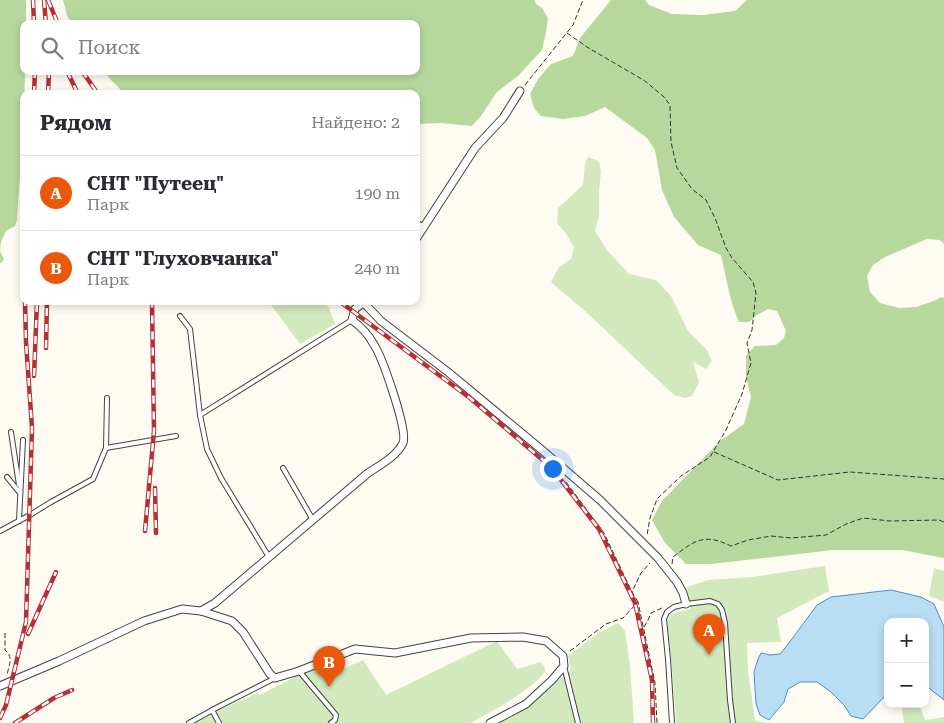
<!DOCTYPE html>
<html lang="ru">
<head>
<meta charset="utf-8">
<style>
  :root { --surface:#fff; --page:#f2f2f3; --text:#2b2b33; --muted:#7c7c81; --line:#e1e1e2; --accent:#ea580c }
  body { margin:0; font-family:"Roboto Serif",serif; background:var(--page); color:var(--text) }
  .controls { position:absolute; right:15px; bottom:15px; display:grid; overflow:hidden; border-radius:10px; box-shadow:0 2px 8px #0003 }
  .controls button { width:45px; height:45px; display:grid; place-items:center; padding:0; border:0; border-bottom:1px solid var(--line); background:var(--surface); color:var(--text); font:25px sans-serif }
  .you { position:absolute; left:552px; top:468px; width:18px; height:18px; margin:-12px; border:4px solid #fff; border-radius:50%; background:#1a73e8; box-shadow:0 0 0 8px #1a73e833 }
  .badge { display:grid; place-items:center; width:32px; height:32px; border-radius:50%; background:var(--accent); color:#fff; font-size:16px; font-weight:700 }
  .pin { position:absolute; translate:-50% -41px; filter:drop-shadow(0 1px 2px #0008) }
  .pin::after { content:''; position:absolute; top:26px; width:18px; height:15px; background:inherit; clip-path:polygon(0 0,100% 0,50% 100%) }
  .list { margin:0; padding:0; list-style:none }
  h2 { display:flex; justify-content:space-between; align-items:center; height:65px; margin:0; padding:0 20px; font-size:21px }
  h2 small { font-size:16px; font-weight:400; color:var(--muted) }
  .list li { display:grid; grid-template-columns:32px 1fr auto; gap:15px; align-items:center; box-sizing:border-box; height:75px; padding:0 20px; border-top:1px solid var(--line) }
  .list b { display:block; font-size:19px; white-space:nowrap }
  .list p { margin:0; font-size:16px; white-space:nowrap; color:var(--muted) }
  .list em { font-size:16px; font-style:normal; color:var(--muted) }
  .icon { flex:none; width:28px; height:28px; fill:none; stroke:currentColor; stroke-width:2; stroke-linecap:round; stroke-linejoin:round }
  .map { position:relative; flex:none; width:944px; height:723px; overflow:hidden }
  .search { position:absolute; background:var(--surface); box-shadow:0 2px 8px #0003; left:20px; top:20px; width:400px; height:55px; display:flex; align-items:center; gap:12px; box-sizing:border-box; padding:0 18px; border-radius:10px; color:var(--muted); font-size:19px }
  .panel { position:absolute; background:var(--surface); box-shadow:0 2px 8px #0003; left:20px; top:90px; width:400px; height:215px; border-radius:10px }
  .map>svg:first-child { display:block }
  .green { fill:#d2e8bd }
  .forest { fill:#b7d89d }
  .water { fill:#b9ddf3; stroke:#4491c7 }
  .lines { fill:none; stroke-linecap:round; stroke-linejoin:round }
  .service-casing { stroke:#424242; stroke-width:6 }
  .minor-casing { stroke:#424242; stroke-width:9 }
  .path { stroke:#313131; stroke-width:1; stroke-dasharray:5 2.5; stroke-linecap:butt }
  .service { stroke:#fff; stroke-width:4 }
  .minor { stroke:#fff; stroke-width:7 }
  .rail-casing { stroke:#b92e32; stroke-width:4.5 }
  .rail { stroke:#fff; stroke-width:2.5; stroke-dasharray:8; stroke-linecap:butt }
</style>
</head>
<body>
<div class="map">
<svg width="944" height="723" viewBox="0 0 944 723">
  <rect width="100%" height="100%" fill="#fefcf2"/>
  <g class="green">
    <path d="M588,157L599,161L601,172L599,190V215L595,231L607,250L629,274L656,280L671,296L688,331L707,350L712,361L706,369L693,362L699,382L692,396L685,398L674,395L585,311L551,282L559,267L571,259L574,247L565,232L557,223L558,208L583,185L585,164Z"/>
    <path d="M268,301H322L329,308L335,324L300,344Z"/>
    <path d="M825,566L829,591L777,618L781,642L747,643L748,670L755,721L768,723H676L672,668L667,621L671,614L690,609L687,587L708,580L752,577Z"/>
    <path d="M934,568L944,571V602L929,596Z"/>
    <path d="M618,623L625,631L630,666L634,723H499L523,709L571,670L568,656L597,634Z"/>
    <path d="M497,641L517,669L541,662L544,666L545,672C531,691 492,711 470,723H196L220,710L257,693L260,695L297,676L339,658L343,669L363,660L386,695Z"/>
    <path d="M901,704H919L925,720L944,717V723H904Z"/>
  </g>
  <g class="forest">
    <path d="M0,0H26V24H24L25,78L22,142L17,220L15,226L6,231L1,242L0,251L4,259L1,263H0Z"/>
    <path d="M63,0H535L536,4L542,8L548,18L546,32L542,50L518,76L497,92L481,116L472,126L441,123L416,124V94H125L110,79L104,71H416V24H73L67,16Z"/>
    <path d="M611,0H645L649,5L672,14L703,15L735,11L747,0H944V244L940,240L927,239L885,257L873,265L867,276L870,292L880,303L899,308L916,307L931,302L942,297L944,298V558L902,550H833L711,564H686L665,543L652,520L662,501L720,441L744,424L751,397L746,377V355L755,346L776,345L784,338L786,331L777,311L768,309L757,315L749,322H739C730,301 726,278 721,255L698,245L674,217L662,190L655,150L647,138L605,107L585,116L563,119L541,116L534,108L530,94L538,79L551,64L573,56L580,38Z"/>
  </g>
  <path class="water" d="M891,590L921,597L934,604L944,627V700L925,685V622H888V693L863,719L851,716L844,705L831,692L817,682H800L788,689L784,702L769,720L760,715L756,704L754,672L758,659L761,653L770,655L780,654L789,643L817,605L831,597Z"/>
  <g class="lines">
    <defs>
      <g id="service">
        <path d="M416,222L424,227"/>
        <path d="M180,316L190,329L200,415L207,449L221,478L269,557"/>
        <path d="M200,415L352,320"/>
        <path d="M11,432L19,485"/>
        <path d="M106,448L176,436"/>
        <path d="M283,468L313,520"/>
        <path d="M7,477L20,493"/>
        <path d="M19,521L23,440"/>
        <path d="M0,531L30,515L51,502L93,479L106,448L107,398"/>
        <path d="M564,666L578,723"/>
        <path d="M299,671L336,715L335,720L331,723"/>
        <path d="M212,710L219,723"/>
        <path d="M189,723L218,707L275,678"/>
        <path d="M672,723L668,659L664,619L667,612L674,607L686,604L710,601L718,604L722,610L725,623L730,700L733,723"/>
      </g>
      <g id="minor">
        <path d="M416,239L475,148L503,118L520,91"/>
        <path d="M364,303L381,321L448,372L542,450L600,500L658,558L677,582L683,593L686,604"/>
        <path d="M201,611L232,621L243,632L270,674L275,678L299,671L355,649L395,653L471,638L523,637L546,641L563,656L564,666L552,680L526,704L490,723"/>
        <path d="M0,686L59,661L144,621L182,609L201,611L215,603L368,473C380,465 396,457 403,443C408,430 382,356 373,343C368,334 360,326 352,320L355,309L366,301"/>
      </g>
    </defs>
    <use href="#service" class="service-casing"/>
    <use href="#minor" class="minor-casing"/>
    <g class="path">
      <path d="M567,33L587,47L645,81L664,97L670,105L671,142L677,168L692,189L706,200L715,218L726,248L732,258L753,282L756,293L752,330L747,343L751,363L742,394L726,430L710,457L681,476L657,499L650,518L647,535"/>
      <path d="M525,85L573,25L583,0"/>
      <path d="M714,452L778,480L850,472L944,479"/>
      <path d="M566,482L604,533L632,592"/>
      <path d="M672,564L673,557C695,540 704,533 731,546L748,540L771,536L791,538L826,535L846,524L863,518L890,521L939,520L944,522"/>
      <path d="M638,602L632,592L641,573L650,563"/>
      <path d="M644,627L648,620L651,613L662,608"/>
      <path d="M5,633V650C14,658 9,664 7,675"/>
      <path d="M570,651L606,624L623,618L638,602L655,683L657,723"/>
    </g>
    <use href="#service" class="service"/>
    <use href="#minor" class="minor"/>
    <defs>
      <g id="rail">
        <path d="M33,0L34,24"/>
        <path d="M44,0L46,24"/>
        <path d="M48,0L58,24"/>
        <path d="M67,71L78,94"/>
        <path d="M82,71L98,94"/>
        <path d="M34,94L35,71"/>
        <path d="M48,94L49,71"/>
        <path d="M339,301L470,398L551,467L599,529L635,603L652,680L653,723"/>
        <path d="M46,348L47,301"/>
        <path d="M34,376L37,301"/>
        <path d="M155,488L156,533"/>
        <path d="M145,531L154,431L152,301"/>
        <path d="M28,634L56,572"/>
        <path d="M0,718L6,705L26,622L32,428L26,342L25,301"/>
        <path d="M15,723L54,698L72,690"/>
      </g>
    </defs>
    <use href="#rail" class="rail-casing"/>
    <use href="#rail" class="rail"/>
  </g>
</svg>
<div class="controls">
<button>+</button>
<button>−</button>
</div>
<div class="you"></div>
<div class="pin badge" style="left:709px;top:655px">A</div>
<div class="pin badge" style="left:329px;top:687px">B</div>
<div class="search"><svg class="icon" aria-label="search" viewBox="0 0 24 24"><circle cx="10" cy="10" r="6"/><path d="M15 15l6 6"/></svg>Поиск</div>
<section class="panel">
<h2>Рядом<small>Найдено: 2</small></h2>
<ul class="list">
<li><span class="badge">A</span><div><b>СНТ &quot;Путеец&quot;</b><p>Парк</p></div><em>190 m</em></li>
<li><span class="badge">B</span><div><b>СНТ &quot;Глуховчанка&quot;</b><p>Парк</p></div><em>240 m</em></li>
</ul>
</section>
</div>
</body>
</html>
